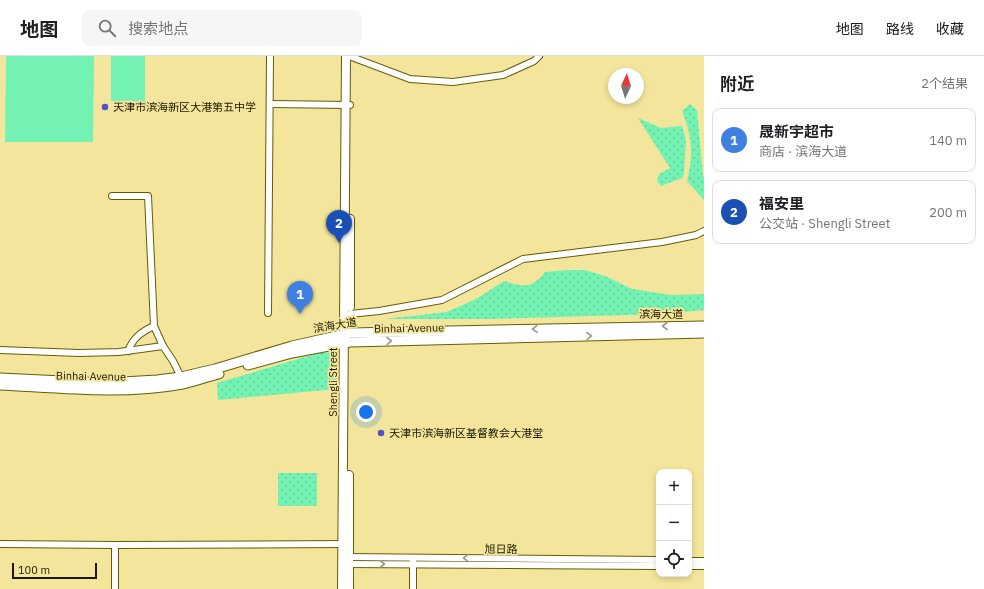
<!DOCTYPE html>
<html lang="zh">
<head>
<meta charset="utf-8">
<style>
  :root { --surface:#fff; --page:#f6f6f6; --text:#202124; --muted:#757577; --line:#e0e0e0; --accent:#5550c8 }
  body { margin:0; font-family:"IBM Plex Sans","Noto Sans SC",sans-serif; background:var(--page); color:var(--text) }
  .controls { position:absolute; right:12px; bottom:12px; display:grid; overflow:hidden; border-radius:8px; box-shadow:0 2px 6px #0003 }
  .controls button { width:36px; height:36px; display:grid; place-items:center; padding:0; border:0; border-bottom:1px solid var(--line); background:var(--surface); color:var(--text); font:20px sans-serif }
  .compass { position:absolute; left:608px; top:12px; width:36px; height:36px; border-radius:50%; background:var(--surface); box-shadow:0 2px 6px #0003; rotate:4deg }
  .scale { position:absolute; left:12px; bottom:10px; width:85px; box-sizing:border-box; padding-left:4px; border:2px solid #1d1800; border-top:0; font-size:11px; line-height:14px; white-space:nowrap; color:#1d1800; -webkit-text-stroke:3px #f3e69c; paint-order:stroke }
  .you { position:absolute; left:366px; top:356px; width:14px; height:14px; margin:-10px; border:3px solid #fff; border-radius:50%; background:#1a73e8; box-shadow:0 0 0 6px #1a73e833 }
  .badge { display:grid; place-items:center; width:26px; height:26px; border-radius:50%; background:var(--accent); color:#fff; font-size:13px; font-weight:700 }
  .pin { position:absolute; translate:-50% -33px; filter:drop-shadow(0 1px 2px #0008) }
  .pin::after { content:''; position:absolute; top:21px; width:14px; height:12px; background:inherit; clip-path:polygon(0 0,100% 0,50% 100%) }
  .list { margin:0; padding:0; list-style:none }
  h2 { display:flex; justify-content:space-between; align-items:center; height:52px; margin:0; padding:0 16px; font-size:17px }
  h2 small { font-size:13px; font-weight:400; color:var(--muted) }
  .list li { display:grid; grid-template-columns:26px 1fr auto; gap:12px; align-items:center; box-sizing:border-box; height:64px; margin:0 8px 8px; padding:0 8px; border:1px solid var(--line); border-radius:8px }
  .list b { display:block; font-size:15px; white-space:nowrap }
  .list p { margin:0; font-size:13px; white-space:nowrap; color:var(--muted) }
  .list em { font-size:13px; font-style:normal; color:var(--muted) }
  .icon { flex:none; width:22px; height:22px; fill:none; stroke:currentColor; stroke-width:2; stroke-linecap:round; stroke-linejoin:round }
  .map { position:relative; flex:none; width:704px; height:533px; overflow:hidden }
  header { display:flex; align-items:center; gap:24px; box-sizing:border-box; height:56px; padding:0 20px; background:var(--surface); border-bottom:1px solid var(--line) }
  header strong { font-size:19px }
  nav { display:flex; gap:22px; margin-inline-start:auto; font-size:14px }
  .search { width:280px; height:36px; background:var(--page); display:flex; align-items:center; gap:10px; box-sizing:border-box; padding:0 14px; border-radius:8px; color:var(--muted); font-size:15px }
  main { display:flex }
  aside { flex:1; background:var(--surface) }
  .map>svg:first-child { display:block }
  .park { fill:url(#park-dots) }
  .pitch { fill:#73f2b3 }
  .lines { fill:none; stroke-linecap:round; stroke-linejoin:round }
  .minor-casing { stroke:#685b06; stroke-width:8 }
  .tertiary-casing { stroke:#685b06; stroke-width:10 }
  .secondary-casing { stroke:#685b06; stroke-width:11 }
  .minor { stroke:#fff; stroke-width:6 }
  .tertiary { stroke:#fff; stroke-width:8 }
  .secondary { stroke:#fff; stroke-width:9 }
  .oneway { stroke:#99978c }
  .poi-dot { fill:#5550c8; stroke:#f3e69c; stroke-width:1.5 }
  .labels { text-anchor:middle; stroke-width:3.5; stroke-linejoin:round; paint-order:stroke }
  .poi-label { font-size:11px; fill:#1d1800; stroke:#f3e69c; text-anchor:start }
  .street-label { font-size:11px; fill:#1d1800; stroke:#f3e69c }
</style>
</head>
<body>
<header>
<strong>地图</strong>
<div class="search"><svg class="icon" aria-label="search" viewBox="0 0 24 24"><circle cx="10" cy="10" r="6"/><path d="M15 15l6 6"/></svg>搜索地点</div>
<nav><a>地图</a><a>路线</a><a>收藏</a></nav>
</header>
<main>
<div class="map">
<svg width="704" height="533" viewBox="0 0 704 533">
  <defs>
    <pattern id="park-dots" width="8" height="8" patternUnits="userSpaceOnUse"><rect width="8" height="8" fill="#73f2b3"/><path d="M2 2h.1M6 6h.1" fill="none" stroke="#63cf98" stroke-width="1.8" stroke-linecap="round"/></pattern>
  </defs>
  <rect width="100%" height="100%" fill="#f3e69c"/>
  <g class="park">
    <path d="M690,48L697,54L703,120L704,122V144L687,125C694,97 692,81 682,55Z"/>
    <path d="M638,62L661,72L682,70L686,84L684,118L682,122L661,130L657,125L659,118L670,112Z"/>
    <path d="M568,214H585L605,220L632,233L671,239L704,238V254L660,258L489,263H385L447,256L476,243L504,225C523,231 532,233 545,216Z"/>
    <path d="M335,296L337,303L336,333L218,344L217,327L318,297Z"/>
    <rect x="278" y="417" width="39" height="33"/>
  </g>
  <g class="pitch">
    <path d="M6,0H94L93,86H5Z"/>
    <path d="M111,0H145V46L111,45Z"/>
  </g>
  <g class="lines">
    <defs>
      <g id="minor">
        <path d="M349,0L410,23L453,26L503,19L534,5L539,0"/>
        <path d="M271,48L350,49"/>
        <path d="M112,140H148L154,270L163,290L173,305L181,321"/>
        <path d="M268,257L270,0"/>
        <path d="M350,258L379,255L442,244L523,203L662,186L696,179L704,175"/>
        <path d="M0,294L79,297L119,296L163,290"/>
        <path d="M128,295C133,282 141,276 154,270"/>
        <path d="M0,488L115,489V533"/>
        <path d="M115,489L346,488"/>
        <path d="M345,501L659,504"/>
        <path d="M689,505H704"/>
        <path d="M346,508L659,510"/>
        <path d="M689,510H704"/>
        <path d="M413,533V505"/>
      </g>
      <g id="tertiary">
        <path d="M350,251V163"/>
        <path d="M349,419V533"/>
        <path d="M342,533L346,0"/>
      </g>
      <g id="secondary">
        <path d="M248,309L292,297L350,286L704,277"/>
        <path d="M0,322L105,327L157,324L181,321L215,313L292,290L350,277L704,270"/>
        <path d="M0,329C60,332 123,339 183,328C195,325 207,321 219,318"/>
      </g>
    </defs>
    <use href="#minor" class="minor-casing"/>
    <use href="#tertiary" class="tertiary-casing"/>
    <use href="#secondary" class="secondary-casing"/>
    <use href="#minor" class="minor"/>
    <use href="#tertiary" class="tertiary"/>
    <use href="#secondary" class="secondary"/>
  </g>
  <defs><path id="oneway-chevron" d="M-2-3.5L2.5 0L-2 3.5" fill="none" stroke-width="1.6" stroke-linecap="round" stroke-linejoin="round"/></defs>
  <g class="oneway">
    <use href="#oneway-chevron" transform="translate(665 270) rotate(180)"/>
    <use href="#oneway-chevron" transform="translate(535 273) rotate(179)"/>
    <use href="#oneway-chevron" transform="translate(589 280) rotate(-1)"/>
    <use href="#oneway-chevron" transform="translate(389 285) rotate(-1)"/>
    <use href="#oneway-chevron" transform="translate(466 502) rotate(-179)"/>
    <use href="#oneway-chevron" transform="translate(382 508)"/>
  </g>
  <g class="poi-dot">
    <circle cx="105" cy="51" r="4"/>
    <circle cx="381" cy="377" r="4"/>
  </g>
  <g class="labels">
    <g class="poi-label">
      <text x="113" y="55">天津市滨海新区大港第五中学</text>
      <text x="389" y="381">天津市滨海新区基督教会大港堂</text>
    </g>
    <g class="street-label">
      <text x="661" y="262">滨海大道</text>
      <text transform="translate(335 269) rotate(-9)" y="4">滨海大道</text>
      <text transform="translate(409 272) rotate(-1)" y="4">Binhai Avenue</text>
      <text transform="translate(91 320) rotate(1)" y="4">Binhai Avenue</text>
      <text transform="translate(333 326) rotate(-90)" y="4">Shengli Street</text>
      <text transform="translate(501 493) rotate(1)" y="4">旭日路</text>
    </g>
  </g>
</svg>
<div class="controls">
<button>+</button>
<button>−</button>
<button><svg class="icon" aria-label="locate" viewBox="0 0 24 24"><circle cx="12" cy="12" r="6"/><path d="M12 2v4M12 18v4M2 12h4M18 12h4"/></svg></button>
</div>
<svg class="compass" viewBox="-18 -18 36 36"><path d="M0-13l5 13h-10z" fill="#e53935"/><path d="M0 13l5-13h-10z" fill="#757577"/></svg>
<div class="scale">100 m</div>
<div class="you"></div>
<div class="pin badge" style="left:300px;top:258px;background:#3f7fe0">1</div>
<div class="pin badge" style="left:339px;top:187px;background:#1a4fb4">2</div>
</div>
<aside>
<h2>附近<small>2个结果</small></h2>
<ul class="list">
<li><span class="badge" style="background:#3f7fe0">1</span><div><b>晟新宇超市</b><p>商店 · 滨海大道</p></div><em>140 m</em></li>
<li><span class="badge" style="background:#1a4fb4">2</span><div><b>福安里</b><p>公交站 · Shengli Street</p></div><em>200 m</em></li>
</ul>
</aside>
</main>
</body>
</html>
